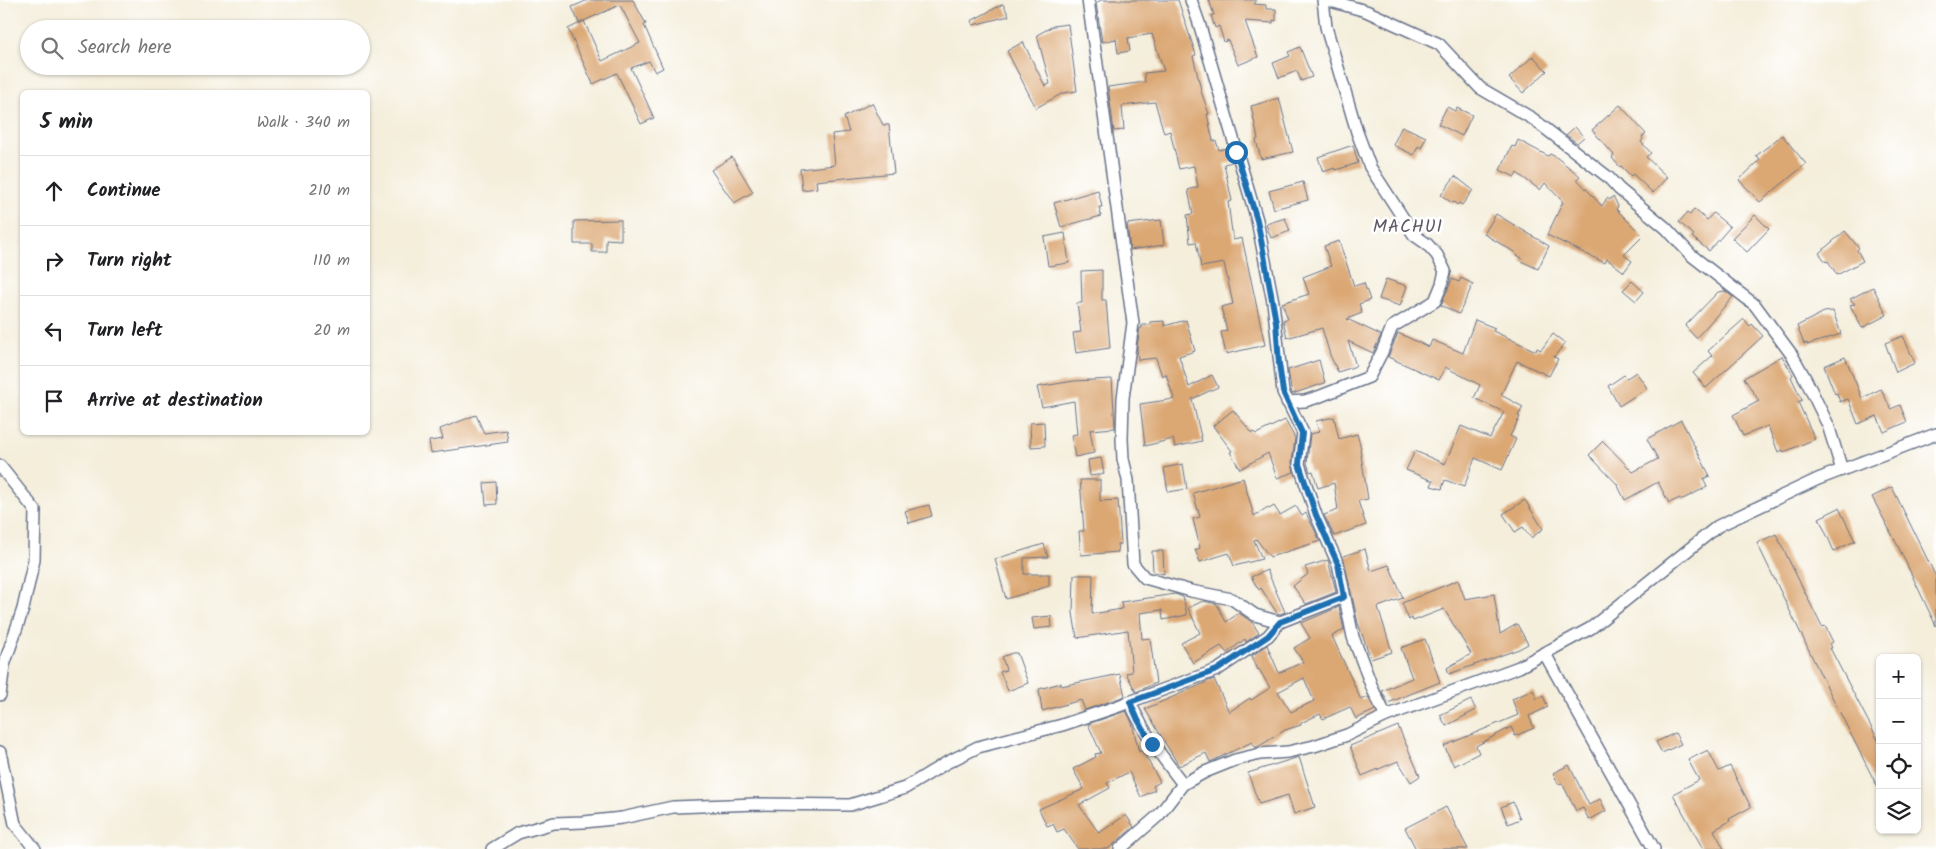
<!DOCTYPE html>
<html lang="en">
<head>
<meta charset="utf-8">
<style>
  :root { --surface:#fff; --page:#f2f2f2; --text:#202124; --muted:#757577; --line:#e0e0e0 }
  body { margin:0; font-family:Kalam,sans-serif; background:var(--page); color:var(--text) }
  .controls { position:absolute; right:15px; bottom:15px; display:grid; overflow:hidden; border-radius:8px; box-shadow:0 1px 4px #0004 }
  .controls button { width:45px; height:45px; display:grid; place-items:center; padding:0; border:0; border-bottom:1px solid var(--line); background:var(--surface); color:var(--text); font:25px sans-serif }
  .stop { position:absolute; width:15px; height:15px; margin:-11px; border:4px solid #1f6fb2; border-radius:50%; background:#fff }
  .stop.end { background:#1f6fb2; border-color:#fff; box-shadow:0 1px 5px #0008 }
  .list { margin:0; padding:0; list-style:none }
  h2 { display:flex; justify-content:space-between; align-items:center; height:65px; margin:0; padding:0 20px; font-size:21px }
  h2 small { font-size:16px; font-weight:400; color:var(--muted) }
  .list li { display:grid; grid-template-columns:32px 1fr auto; gap:15px; align-items:center; box-sizing:border-box; height:70px; padding:0 20px; border-top:1px solid var(--line) }
  .list b { display:block; font-size:19px; white-space:nowrap }
  .list em { font-size:16px; font-style:normal; color:var(--muted) }
  .icon { flex:none; width:28px; height:28px; fill:none; stroke:currentColor; stroke-width:2; stroke-linecap:round; stroke-linejoin:round }
  .map { position:relative; flex:none; width:1936px; height:849px; overflow:hidden }
  .search { position:absolute; background:var(--surface); box-shadow:0 1px 4px #0004; left:20px; top:20px; width:350px; height:55px; display:flex; align-items:center; gap:12px; box-sizing:border-box; padding:0 18px; border-radius:28px; color:var(--muted); font-size:19px }
  .panel { position:absolute; background:var(--surface); box-shadow:0 1px 4px #0004; left:20px; top:90px; width:350px; height:345px; border-radius:8px }
  .map>svg:first-child { display:block }
  .building { fill:#dba773; fill-rule:evenodd }
  .lines { fill:none; stroke-linecap:round; stroke-linejoin:round }
  .street-casing { stroke:#67728a; stroke-width:14 }
  .street { stroke:#fff; stroke-width:11 }
  .route { stroke:#1f6fb2; stroke-width:6 }
  .labels { text-anchor:middle; stroke-width:5; stroke-linejoin:round; paint-order:stroke }
  .quarter-label { font-size:18px; letter-spacing:1px; fill:#5e5965; stroke:#fff }
</style>
</head>
<body>
<div class="map">
<svg width="1936" height="849" viewBox="0 0 1936 849">
  <rect width="100%" height="100%" fill="#fff"/>
  <filter id="ink" filterUnits="userSpaceOnUse"><feTurbulence type="fractalNoise" baseFrequency=".02" numOctaves="2"/><feDisplacementMap in="SourceGraphic" scale="10" xChannelSelector="R" yChannelSelector="G"/><feConvolveMatrix kernelMatrix="1 2 1 2 8 2 1 2 1" color-interpolation-filters="sRGB"/></filter>
  <filter id="wash" filterUnits="userSpaceOnUse"><feTurbulence type="fractalNoise" baseFrequency=".0096" numOctaves="4" result="noise"/><feDisplacementMap in="SourceGraphic" scale="20" xChannelSelector="R" yChannelSelector="G"/><feGaussianBlur stdDeviation="1.12" result="paint"/><feColorMatrix in="noise" values="0 0 0 0 0 0 0 0 0 0 0 0 0 0 0 0 0 1.4 0 .05"/><feComposite in="paint" operator="in"/></filter>
  <g filter="url(#wash)">
    <rect width="100%" height="100%" fill="#f4eedb"/>
    <g id="blocks">
      <g class="building">
        <path d="M588,0H633L646,24L644,25L663,68L655,72L649,61L631,68L654,118L641,124L617,73L593,84L568,29L584,21L602,61L640,43L620,5L579,23L572,7Z"/>
        <path d="M1101,0H1178L1196,55L1193,56L1202,94L1209,114H1207L1213,141H1216L1219,150L1228,148L1232,162L1224,164L1232,201L1228,202L1233,240L1242,238L1265,345L1226,354L1221,332L1227,331L1221,307L1233,304L1224,263L1201,267L1196,242L1190,243L1187,215L1193,214L1188,190L1198,187L1194,166L1179,169L1170,131L1164,133L1155,102L1122,106L1124,130L1114,131L1108,87L1145,82L1144,73L1164,71L1152,34L1128,38L1130,51L1118,53L1116,39L1102,42L1096,3Z"/>
        <path d="M1209,0H1257L1254,4L1266,5V9H1276V21L1273,20V23L1245,21L1258,57L1238,65L1228,40L1224,42L1219,26L1215,28L1211,15H1214Z"/>
        <path d="M1003,4L1009,16L973,25L971,21Z"/>
        <path d="M1068,24L1077,91L1063,93L1036,108L1007,51L1023,42L1045,86L1050,84L1037,35L1053,26Z"/>
        <path d="M1300,47L1312,77L1301,81L1297,71L1279,78L1273,63L1290,56L1288,52Z"/>
        <path d="M1533,56L1547,71L1523,93L1509,78Z"/>
        <path d="M1279,98L1293,152L1261,159L1256,140L1258,139L1251,106Z"/>
        <path d="M872,103L883,125H889L894,173L816,181L817,188L802,190L800,169L835,165L832,134L849,132L844,117Z"/>
        <path d="M1620,105L1646,134L1642,137L1643,139L1641,142L1651,153L1646,157L1667,177L1653,193L1633,174L1631,176L1621,166L1620,167L1612,158L1614,155L1592,130Z"/>
        <path d="M1447,107L1455,111L1457,108L1472,115L1462,136L1438,124Z"/>
        <path d="M1402,126L1426,137L1421,148L1418,146L1414,155L1393,145Z"/>
        <path d="M1575,127L1584,137L1577,143L1566,135Z"/>
        <path d="M1782,135L1806,164L1760,202L1739,180L1760,160L1756,156Z"/>
        <path d="M1518,140L1548,156L1550,154L1556,157L1580,176L1577,179L1602,206L1607,198L1610,200L1613,196L1618,206L1616,209L1641,234L1640,235L1642,237L1624,255L1632,261L1624,272L1607,259L1605,263L1547,235L1563,202L1545,183L1540,190L1517,173L1515,177L1500,170L1512,146L1515,147Z"/>
        <path d="M1353,145L1358,163L1336,170L1335,168L1323,172L1318,157Z"/>
        <path d="M732,157L753,192L734,203L711,170Z"/>
        <path d="M1455,176L1473,190L1462,205L1459,203L1457,205L1454,202L1452,203L1441,195Z"/>
        <path d="M1303,182L1308,200L1274,209L1269,191Z"/>
        <path d="M1098,190L1102,207H1099L1101,216L1061,227L1054,203Z"/>
        <path d="M1694,209L1707,220L1713,213L1730,227L1709,251L1692,237L1694,235L1679,222L1687,213L1690,215Z"/>
        <path d="M1496,214L1549,246L1538,269L1521,261L1522,258L1515,254L1516,253L1484,234Z"/>
        <path d="M1755,215L1769,229L1747,252L1732,238Z"/>
        <path d="M1285,218L1290,231L1271,238L1266,224Z"/>
        <path d="M621,220V240L606,239V252H592V244H574V221Z"/>
        <path d="M1161,220L1164,245L1130,250L1127,224Z"/>
        <path d="M1845,231L1859,248L1857,250L1863,261L1837,275L1828,261L1826,262L1819,253Z"/>
        <path d="M1065,233L1069,263L1048,266L1044,237Z"/>
        <path d="M1339,241L1354,286L1364,283L1370,300L1359,304L1362,313L1347,319L1381,335L1373,353L1348,341L1356,366L1338,372L1330,355L1322,328L1287,338L1283,320L1288,319L1282,303L1309,294L1303,277L1331,266L1324,246Z"/>
        <path d="M1102,270V300H1106L1110,348L1076,353L1073,333L1081,332L1077,303H1082L1081,271Z"/>
        <path d="M1461,278L1473,284L1459,314L1441,305L1452,279L1459,282Z"/>
        <path d="M1386,279L1407,286L1400,306L1379,299Z"/>
        <path d="M1632,281L1644,292L1636,301L1623,290Z"/>
        <path d="M1873,287L1887,315L1862,328L1850,305L1855,304L1850,299Z"/>
        <path d="M1725,291L1733,297L1696,338L1685,326L1718,292Z"/>
        <path d="M1833,311L1841,334L1807,345V343L1804,344L1797,326L1824,312Z"/>
        <path d="M1744,319L1750,326L1752,324L1763,336L1706,388L1693,373L1712,356L1708,351Z"/>
        <path d="M1186,320L1195,351L1179,356L1189,387L1212,375L1218,387L1192,399L1202,441L1175,447L1173,439L1145,446L1140,404L1174,399L1166,374L1162,376L1156,358L1138,360L1137,347L1140,328H1142V325H1150V322L1164,321V326Z"/>
        <path d="M1475,320L1495,328L1493,331L1536,351L1537,348L1541,350L1553,334L1565,343L1554,357L1558,359L1549,376L1517,361L1501,395L1523,407L1518,416L1520,417L1510,436L1516,439L1502,470L1475,458L1464,487L1445,480L1442,489L1431,486L1433,481L1406,470L1415,451L1445,464L1461,426L1490,438L1504,412L1474,398L1480,385L1445,367L1439,380L1388,357L1398,333L1429,347L1432,340L1463,353Z"/>
        <path d="M1903,336L1915,363L1896,372L1885,343Z"/>
        <path d="M1782,356L1793,375L1791,377L1802,400L1798,402L1815,439L1784,452L1783,450L1778,452L1768,426L1743,436L1733,415L1759,401L1744,378Z"/>
        <path d="M1845,357L1862,398L1881,389L1891,409L1900,405L1907,422L1884,432L1877,416L1858,424L1848,399L1840,402L1837,393L1835,394L1824,366Z"/>
        <path d="M1319,360L1325,383L1292,394L1288,370Z"/>
        <path d="M1636,372L1647,388L1619,406L1608,386L1624,375L1627,378Z"/>
        <path d="M1112,379L1115,428L1090,430L1094,453L1075,457L1071,435L1077,434L1074,401L1042,407L1037,387L1074,381Z"/>
        <path d="M1233,410L1252,433L1254,432L1256,434L1285,420L1295,438L1292,463L1294,472L1277,478L1268,453L1240,469L1230,452L1232,451L1213,426Z"/>
        <path d="M476,415L484,433L506,430L508,442L431,453L429,441L443,439L440,429Z"/>
        <path d="M1334,417L1339,439L1357,434L1361,448L1360,449L1368,499L1358,501L1366,525L1334,536L1324,515L1338,510L1334,483L1318,488L1313,471L1310,472L1307,463L1310,434L1319,432L1316,421Z"/>
        <path d="M1681,420L1710,476L1703,479L1707,487L1681,500L1680,498L1669,503L1658,482L1625,500L1617,484L1589,455L1603,441L1633,472L1658,459L1647,439Z"/>
        <path d="M1044,422L1045,446L1031,447L1030,423Z"/>
        <path d="M1101,458L1104,474L1090,476L1088,460Z"/>
        <path d="M1183,464L1187,489L1168,492L1164,468Z"/>
        <path d="M1243,478L1254,516L1268,507L1269,509L1274,506L1280,515L1296,506L1302,516L1306,513L1320,541L1270,557L1256,539L1254,540L1262,559L1234,566L1229,553L1200,562L1195,550L1200,548L1193,519L1200,517L1193,493Z"/>
        <path d="M1080,480H1100V501L1118,500L1121,544H1117L1118,552L1081,555L1079,531H1084Z"/>
        <path d="M496,482L497,504L486,505L484,483Z"/>
        <path d="M1892,487L1936,577V626L1898,546L1872,497Z"/>
        <path d="M1525,500L1543,529L1531,538L1523,527L1515,532L1503,514Z"/>
        <path d="M929,505L932,516L909,523L905,511Z"/>
        <path d="M1839,508L1855,541L1834,551L1819,518Z"/>
        <path d="M1776,534L1822,627L1825,626L1833,642L1830,644L1832,648H1830L1880,744V792L1819,671L1757,543Z"/>
        <path d="M1044,544L1048,557L1024,558V574H1049V586L1006,599L995,559Z"/>
        <path d="M1365,549L1371,571L1389,565L1403,598L1378,607L1392,652L1371,659L1358,623L1343,556Z"/>
        <path d="M1152,551H1163L1164,574L1153,572Z"/>
        <path d="M1328,560L1336,592L1306,604L1293,586L1308,574L1305,567Z"/>
        <path d="M1267,570L1285,612L1280,614L1277,613L1261,588L1259,590L1251,577Z"/>
        <path d="M1074,575H1093L1092,614L1122,609L1121,602L1175,594L1183,597L1187,615L1163,620L1162,610L1140,613L1142,639L1150,638L1156,683L1136,692L1126,673L1132,672L1128,630L1077,638L1073,613Z"/>
        <path d="M1458,580L1465,599L1494,594L1500,634L1517,624L1528,644L1519,649L1449,674L1447,668L1471,654L1444,609L1413,621L1412,618L1409,620L1402,603Z"/>
        <path d="M1203,601L1217,604L1226,622L1239,613L1252,622L1259,633L1246,642L1245,639L1227,653L1221,646L1193,663L1181,643L1200,633L1188,608Z"/>
        <path d="M1339,607L1344,630L1332,636L1361,700L1368,697L1375,710L1356,719L1350,707L1323,719L1320,714L1301,723V725L1285,730L1258,747H1255L1252,742L1210,762L1206,753L1179,766L1145,709L1214,679L1229,712L1250,698L1251,700L1270,688L1259,669L1258,670L1252,656L1267,645L1279,673L1303,662L1294,648L1310,638L1301,623ZM1304,678L1314,701L1291,712L1278,692Z"/>
        <path d="M1051,616L1052,627L1034,629L1032,618Z"/>
        <path d="M1425,639L1440,682L1388,703L1382,691L1412,678L1401,648Z"/>
        <path d="M1012,653H1017L1028,683L1008,691L1000,672L1006,670L1002,657Z"/>
        <path d="M1120,674L1125,696L1085,710L1081,700L1042,711L1039,689L1061,683V686Z"/>
        <path d="M1533,690L1537,699L1543,696L1548,707L1529,716L1534,728L1515,736L1511,727L1476,746L1479,753L1454,766L1444,746L1518,715L1512,699Z"/>
        <path d="M1471,700L1476,710L1446,726L1440,715Z"/>
        <path d="M1126,711L1132,723L1139,752L1142,750L1160,782L1153,786L1155,790L1141,797L1129,772L1107,783L1110,788L1079,805L1099,833L1126,815L1134,827L1108,849H1078L1064,829L1057,832L1053,824L1047,826L1039,809L1084,789L1073,769L1096,757L1095,754L1101,753L1088,724Z"/>
        <path d="M1398,726L1420,776L1411,782L1398,761L1362,776L1350,746Z"/>
        <path d="M1675,733L1681,744L1662,753L1656,742Z"/>
        <path d="M1708,750L1719,771L1730,766L1751,807L1729,819L1730,821L1714,830L1724,849H1703L1673,794L1699,780L1688,760Z"/>
        <path d="M1299,757L1315,807L1294,814L1288,795L1259,804L1248,773Z"/>
        <path d="M1569,765L1589,805L1600,799L1606,811L1589,820L1583,808L1576,811L1562,783L1558,784L1553,773Z"/>
        <path d="M1513,802L1520,819L1508,824L1501,807Z"/>
        <path d="M1446,807L1468,849H1416L1405,828Z"/>
      </g>
    </g>
  </g>
  <g filter="url(#ink)">
    <use href="#blocks" fill-opacity="0" stroke="#67728a" stroke-width="1"/>
    <g class="lines">
      <defs>
        <g id="street">
          <path d="M1088,0L1133,323L1123,398L1122,439L1123,459L1128,480L1133,564L1145,578L1191,591L1232,599L1255,615L1280,622L1344,597"/>
          <path d="M1191,0L1199,23L1257,220L1273,302L1283,392L1303,433L1299,464L1316,515L1338,564L1353,637L1373,690L1386,716"/>
          <path d="M1327,0L1366,11L1439,44L1480,88L1533,119L1608,177L1619,189L1666,228L1691,255L1755,305L1792,355L1806,380L1828,425L1842,470"/>
          <path d="M1287,402L1305,401L1318,397L1369,377L1382,352L1392,327L1435,301L1442,284L1445,271L1437,255L1427,244L1414,235L1370,167L1357,132L1326,27L1323,0"/>
          <path d="M0,466L35,510L34,560L23,609L4,665L0,695"/>
          <path d="M1545,654L1654,849"/>
          <path d="M1130,702C1143,732 1162,757 1183,784"/>
          <path d="M0,752L15,824L35,849"/>
          <path d="M492,849L518,833L554,823L584,822L622,818L673,807L757,804L850,805L905,788L946,763L978,747L1062,725L1113,708L1217,670L1268,636L1280,622"/>
          <path d="M1120,849L1159,815L1183,784L1205,772L1235,760L1260,754L1288,752L1314,746L1347,735L1386,716L1519,667L1591,628L1718,526L1818,479L1936,434"/>
        </g>
      </defs>
      <use href="#street" class="street-casing"/>
      <use href="#street" class="street"/>
    </g>
  </g>
  <g class="lines" filter="url(#ink)">
    <path class="route" d="M1152,744L1138,720L1130,702L1217,670L1268,636L1280,622L1344,597L1338,564L1316,515L1299,464L1302,433L1283,392L1279,364L1276,322L1264,255L1257,220L1236,152"/>
  </g>
  <g class="labels">
    <g class="quarter-label">
      <text x="1408" y="232">MACHUI</text>
    </g>
  </g>
</svg>
<div class="controls">
<button>+</button>
<button>−</button>
<button><svg class="icon" aria-label="locate" viewBox="0 0 24 24"><circle cx="12" cy="12" r="6"/><path d="M12 2v4M12 18v4M2 12h4M18 12h4"/></svg></button>
<button><svg class="icon" aria-label="layers" viewBox="0 0 24 24"><path d="M12 4l9 5-9 5-9-5zM3 14l9 5 9-5"/></svg></button>
</div>
<div class="stop" style="left:1236px;top:152px"></div>
<div class="stop end" style="left:1152px;top:744px"></div>
<div class="search"><svg class="icon" aria-label="search" viewBox="0 0 24 24"><circle cx="10" cy="10" r="6"/><path d="M15 15l6 6"/></svg>Search here</div>
<section class="panel">
<h2>5 min<small>Walk · 340 m</small></h2>
<ul class="list">
<li><svg class="icon" aria-label="ahead" viewBox="0 0 24 24"><path d="M12 20V5M6 11l6-6 6 6"/></svg><div><b>Continue</b></div><em>210 m</em></li>
<li><svg class="icon" aria-label="right" viewBox="0 0 24 24"><path d="M7 20v-9h11M14 6l5 5-5 5"/></svg><div><b>Turn right</b></div><em>110 m</em></li>
<li><svg class="icon" aria-label="left" viewBox="0 0 24 24"><path d="M17 20v-9H6M10 6l-5 5 5 5"/></svg><div><b>Turn left</b></div><em>20 m</em></li>
<li><svg class="icon" aria-label="arrive" viewBox="0 0 24 24"><path d="M6 21V4h12l-3 4 3 4H6"/></svg><div><b>Arrive at destination</b></div></li>
</ul>
</section>
</div>
</body>
</html>
